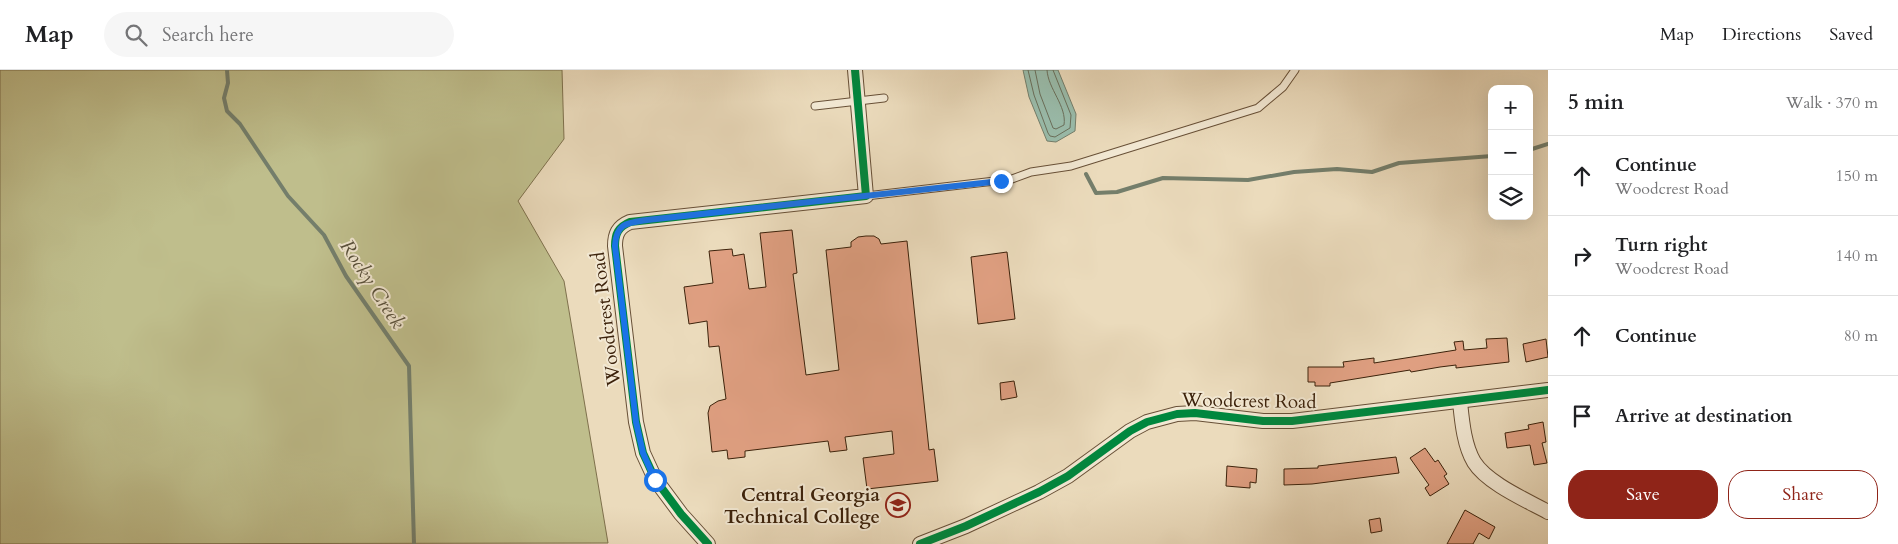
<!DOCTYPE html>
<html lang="en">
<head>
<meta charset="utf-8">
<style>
  :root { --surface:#fff; --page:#f6f6f6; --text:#202124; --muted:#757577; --line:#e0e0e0; --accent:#8f2418 }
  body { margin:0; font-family:Cardo,serif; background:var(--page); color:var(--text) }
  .controls { position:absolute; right:15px; top:15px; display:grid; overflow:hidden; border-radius:10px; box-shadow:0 5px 20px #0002 }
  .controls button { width:45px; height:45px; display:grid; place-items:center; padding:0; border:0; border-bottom:1px solid var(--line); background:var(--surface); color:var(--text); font:25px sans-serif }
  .stop { position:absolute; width:15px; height:15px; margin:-11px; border:4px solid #1a73e8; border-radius:50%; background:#fff }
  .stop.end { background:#1a73e8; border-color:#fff; box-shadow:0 1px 5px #0008 }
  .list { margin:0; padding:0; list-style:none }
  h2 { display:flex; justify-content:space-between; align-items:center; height:65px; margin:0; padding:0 20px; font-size:21px }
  h2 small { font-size:16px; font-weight:400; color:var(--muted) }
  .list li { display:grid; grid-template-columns:32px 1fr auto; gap:15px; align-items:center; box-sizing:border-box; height:80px; padding:0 20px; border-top:1px solid var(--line) }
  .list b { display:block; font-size:19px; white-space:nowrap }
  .list p { margin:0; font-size:16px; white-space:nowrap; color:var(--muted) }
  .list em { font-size:16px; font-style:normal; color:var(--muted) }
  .actions { display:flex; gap:10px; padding:15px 20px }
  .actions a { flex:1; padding:11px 0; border:1px solid var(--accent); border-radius:20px; text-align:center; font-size:18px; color:var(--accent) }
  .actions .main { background:var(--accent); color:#fff }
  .icon { flex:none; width:28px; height:28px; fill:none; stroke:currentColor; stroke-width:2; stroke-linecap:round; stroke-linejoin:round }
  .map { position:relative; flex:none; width:1548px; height:474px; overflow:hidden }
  header { display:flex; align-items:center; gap:30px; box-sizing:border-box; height:70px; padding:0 25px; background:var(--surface); border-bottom:1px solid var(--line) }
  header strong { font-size:24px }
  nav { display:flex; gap:28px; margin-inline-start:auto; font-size:18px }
  .search { width:350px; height:45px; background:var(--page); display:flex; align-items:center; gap:12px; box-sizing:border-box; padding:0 18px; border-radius:28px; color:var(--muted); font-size:19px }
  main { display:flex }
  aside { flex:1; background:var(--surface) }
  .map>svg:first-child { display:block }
  .green { fill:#bfbe8c; stroke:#7e704c }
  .water { fill:#99bcab; stroke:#747e6b }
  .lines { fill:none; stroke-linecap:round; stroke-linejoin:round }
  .shore { stroke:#6a6f5b; stroke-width:1 }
  .stream { stroke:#747e6b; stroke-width:4 }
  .building { fill:#df9f81; stroke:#3c220b }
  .service-casing { stroke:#685037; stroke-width:9 }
  .minor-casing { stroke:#685037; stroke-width:16 }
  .service { stroke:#f2e8d3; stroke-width:7 }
  .minor { stroke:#f2e8d3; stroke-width:14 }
  .cycleway-casing { stroke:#f2e8d3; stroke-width:11 }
  .cycleway { stroke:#00873e; stroke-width:8 }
  .route { stroke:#1a73e8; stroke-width:6 }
  .labels { text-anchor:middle; stroke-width:4; stroke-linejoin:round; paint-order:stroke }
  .street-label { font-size:19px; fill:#3c220b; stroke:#f2e8d3 }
  .poi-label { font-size:19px; font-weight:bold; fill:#3c220b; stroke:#f2e8d3; text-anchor:end }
  .water-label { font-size:20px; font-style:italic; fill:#58503b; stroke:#f2e8d3 }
</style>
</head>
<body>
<header>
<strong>Map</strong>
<div class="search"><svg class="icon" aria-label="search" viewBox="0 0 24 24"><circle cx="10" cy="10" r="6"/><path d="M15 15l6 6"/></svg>Search here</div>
<nav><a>Map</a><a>Directions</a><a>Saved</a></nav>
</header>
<main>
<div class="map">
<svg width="1548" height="474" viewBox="0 0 1548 474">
  <rect width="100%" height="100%" fill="#ebdbbc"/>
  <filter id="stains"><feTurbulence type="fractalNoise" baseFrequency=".004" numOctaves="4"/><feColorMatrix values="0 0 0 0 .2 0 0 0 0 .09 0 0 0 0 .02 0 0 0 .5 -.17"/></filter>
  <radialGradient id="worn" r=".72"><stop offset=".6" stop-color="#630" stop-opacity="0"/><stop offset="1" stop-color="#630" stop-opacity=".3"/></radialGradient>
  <path class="green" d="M0,0H562L564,69L518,131L564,211L608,473L0,474Z"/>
  <path class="water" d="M1023,0H1058L1076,44L1075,61L1056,72L1047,71L1029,27Z"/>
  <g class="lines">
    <g class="shore">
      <path d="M1028,0L1034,25L1048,63L1050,66L1055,67L1070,58L1071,45L1053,0"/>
      <path d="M1035,0L1040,24L1053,58L1056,59L1064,55C1067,36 1048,19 1047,0"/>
    </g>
    <g class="stream">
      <path d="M227,0L228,13L224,28L227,41L240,54L288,126L324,165L346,206L409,296L414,474"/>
      <path d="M1529,80L1548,74"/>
      <path d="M1086,104L1096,123L1117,122L1163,108L1248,110L1294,102L1337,99L1372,102L1399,93L1492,86"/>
    </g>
  </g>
  <g class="building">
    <path d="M792,160L797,203L793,204L806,305L839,300L826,180L851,177V172L858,167L866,166H874L879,169L881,174L907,171L929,380L934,379L938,411L867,419L863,388L894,384L892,361L845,367L847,380L830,382L828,371L745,381V387L728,389L727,380L712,382L708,343L710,336L718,331L726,329L719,276L709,277L707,251L689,254L684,217L713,213L709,181L732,179L733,186L744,184L749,219L766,217L760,163Z"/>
    <path d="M1007,182L1015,249L978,254L971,187Z"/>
    <path d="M1507,268L1509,292L1456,298V295L1440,297L1411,302L1410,300L1330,313V316H1315V312H1308V297H1344L1343,292L1374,288V293L1456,280L1454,272L1463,271L1464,280L1487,278L1486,269Z"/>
    <path d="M1546,269L1548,287L1526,292L1523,274Z"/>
    <path d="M1014,311L1017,327L1001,330L1000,313Z"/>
    <path d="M1543,352L1546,372L1542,373L1547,393L1534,395L1530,375L1507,378L1505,363L1529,359L1528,355Z"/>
    <path d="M1425,378L1435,392L1438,390L1447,404L1444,406L1449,414L1430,426L1425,418L1429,415L1410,388Z"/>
    <path d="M1396,387L1399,403L1312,414L1284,415V399L1318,398V396Z"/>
    <path d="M1227,396L1257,399L1256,413L1250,412V418L1226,416Z"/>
    <path d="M1465,440L1495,457L1489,469L1479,463L1473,474H1447Z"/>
    <path d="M1380,448L1382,461L1371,463L1369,450Z"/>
  </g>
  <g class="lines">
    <defs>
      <g id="service">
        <path d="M815,36L884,28"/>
        <path d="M866,126L1012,109L1031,102L1071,96L1258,38L1283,17L1295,0"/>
      </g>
      <g id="minor">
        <path d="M1460,332C1462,351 1464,375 1474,392C1487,413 1526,430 1548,442"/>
        <path d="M708,474L681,444L655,409L643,383L636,352L615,176C615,164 618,157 630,152L866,126L855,0"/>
        <path d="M920,474L966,456L1039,422L1068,406L1130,361L1147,352L1177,344L1195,343L1263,351H1292L1548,320"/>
      </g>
    </defs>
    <use href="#service" class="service-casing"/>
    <use href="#minor" class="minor-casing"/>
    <use href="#service" class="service"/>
    <use href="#minor" class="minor"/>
    <defs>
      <g id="cycleway">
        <path d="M708,474L681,444L655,409L643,383L636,352L615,176C615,164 618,157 630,152L866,126L855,0"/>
        <path d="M920,474L966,456L1039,422L1068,406L1130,361L1147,352L1177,344L1195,343L1263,351H1292L1548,320"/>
      </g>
    </defs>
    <use href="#cycleway" class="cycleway-casing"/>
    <use href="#cycleway" class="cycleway"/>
  </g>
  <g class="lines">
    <path class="route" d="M655,410L643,383L636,352L615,176C616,153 627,153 647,150L1001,111"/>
  </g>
  <defs>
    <symbol id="school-ring" viewBox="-11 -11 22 22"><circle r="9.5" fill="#f2e8d3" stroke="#8f2418" stroke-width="1.5"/><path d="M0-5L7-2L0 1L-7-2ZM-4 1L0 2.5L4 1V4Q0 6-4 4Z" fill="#8f2418"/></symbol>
  </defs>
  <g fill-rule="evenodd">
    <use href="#school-ring" x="884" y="421" width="28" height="28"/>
  </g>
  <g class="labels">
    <g class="street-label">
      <text transform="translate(605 249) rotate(-97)" y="7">Woodcrest Road</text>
      <text transform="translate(1249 330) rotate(1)" y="7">Woodcrest Road</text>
    </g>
    <g class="poi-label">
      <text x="880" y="431">Central Georgia<tspan x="880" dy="22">Technical College</tspan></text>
    </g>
    <g class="water-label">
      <text transform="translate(373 214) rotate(57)" y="7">Rocky Creek</text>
    </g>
  </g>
  <rect width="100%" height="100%" filter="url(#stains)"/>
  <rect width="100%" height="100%" fill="url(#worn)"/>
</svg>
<div class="controls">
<button>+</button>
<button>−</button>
<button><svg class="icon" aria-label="layers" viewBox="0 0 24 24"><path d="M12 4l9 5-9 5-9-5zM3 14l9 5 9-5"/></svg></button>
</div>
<div class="stop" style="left:655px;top:410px"></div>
<div class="stop end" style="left:1001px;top:111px"></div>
</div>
<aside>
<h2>5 min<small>Walk · 370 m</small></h2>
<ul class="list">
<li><svg class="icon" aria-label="ahead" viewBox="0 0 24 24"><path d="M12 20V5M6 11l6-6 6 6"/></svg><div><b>Continue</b><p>Woodcrest Road</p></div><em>150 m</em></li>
<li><svg class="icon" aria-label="right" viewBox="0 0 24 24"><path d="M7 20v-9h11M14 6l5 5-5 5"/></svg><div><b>Turn right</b><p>Woodcrest Road</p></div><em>140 m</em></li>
<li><svg class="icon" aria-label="ahead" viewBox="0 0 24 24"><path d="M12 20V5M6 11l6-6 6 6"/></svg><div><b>Continue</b></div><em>80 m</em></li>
<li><svg class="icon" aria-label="arrive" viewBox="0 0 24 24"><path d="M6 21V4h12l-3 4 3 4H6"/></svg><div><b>Arrive at destination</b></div></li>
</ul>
<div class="actions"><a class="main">Save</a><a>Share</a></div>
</aside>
</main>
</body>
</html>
